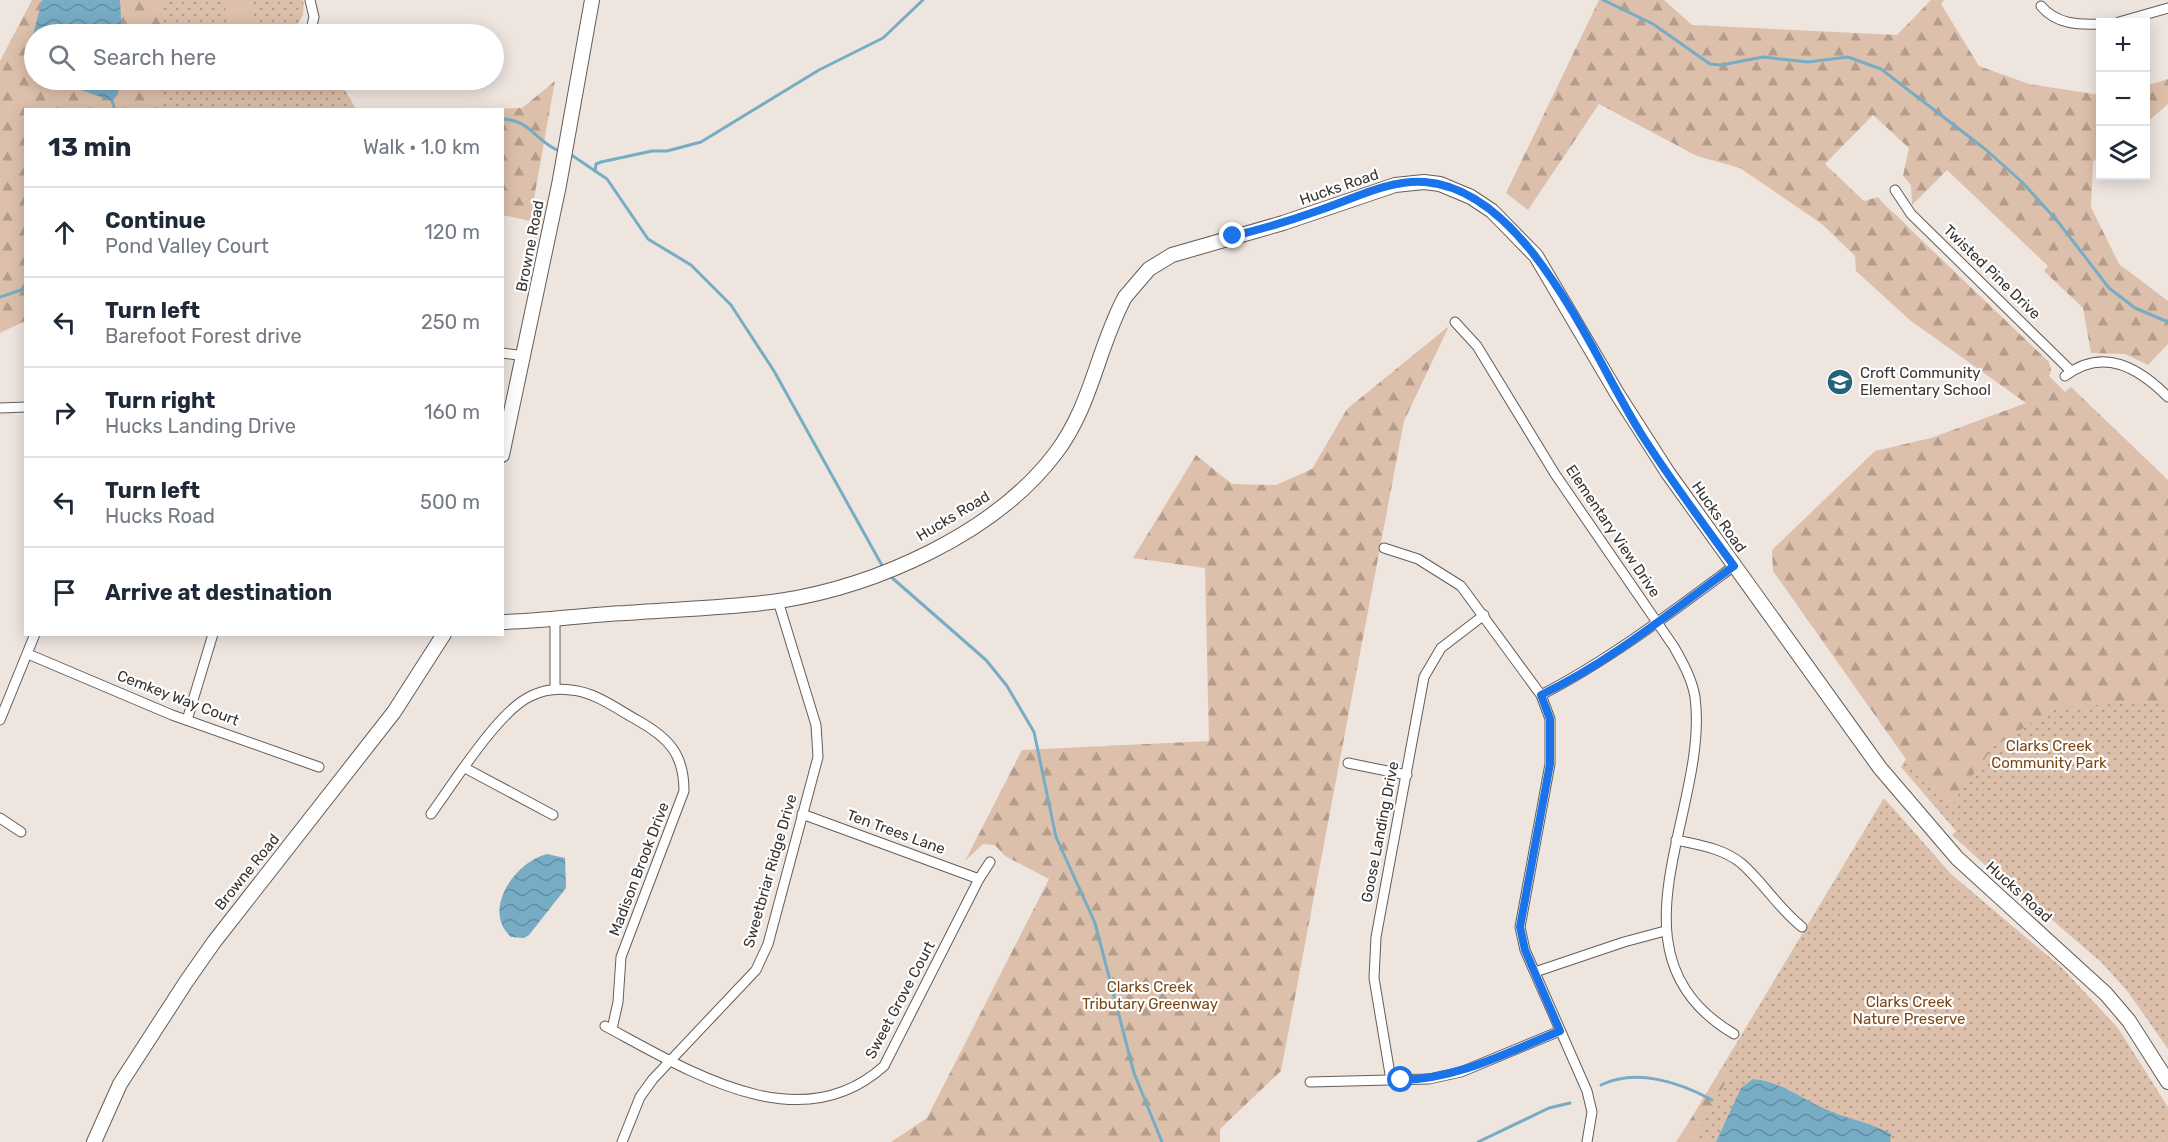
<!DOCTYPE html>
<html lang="en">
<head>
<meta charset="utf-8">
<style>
  :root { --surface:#fff; --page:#f6f6f7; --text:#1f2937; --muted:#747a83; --line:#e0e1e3 }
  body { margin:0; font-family:Rubik,sans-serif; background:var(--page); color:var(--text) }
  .controls { position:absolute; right:18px; top:18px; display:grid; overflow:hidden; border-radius:0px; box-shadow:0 3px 15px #0003 }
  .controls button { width:54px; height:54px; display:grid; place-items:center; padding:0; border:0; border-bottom:2px solid var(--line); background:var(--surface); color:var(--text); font:30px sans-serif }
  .stop { position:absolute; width:18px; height:18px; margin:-14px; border:4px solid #1a73e8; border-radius:50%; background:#fff }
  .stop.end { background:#1a73e8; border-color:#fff; box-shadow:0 2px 6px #0008 }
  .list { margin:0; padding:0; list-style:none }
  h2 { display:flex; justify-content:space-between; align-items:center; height:78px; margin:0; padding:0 24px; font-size:26px }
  h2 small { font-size:20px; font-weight:400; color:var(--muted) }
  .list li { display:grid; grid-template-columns:39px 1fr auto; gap:18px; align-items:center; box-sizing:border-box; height:90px; padding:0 24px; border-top:2px solid var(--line) }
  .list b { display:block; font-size:22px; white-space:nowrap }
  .list p { margin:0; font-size:20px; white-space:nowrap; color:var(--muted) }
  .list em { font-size:20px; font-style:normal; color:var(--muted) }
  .icon { flex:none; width:33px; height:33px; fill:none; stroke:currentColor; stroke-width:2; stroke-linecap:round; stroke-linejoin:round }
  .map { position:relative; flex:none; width:2168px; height:1142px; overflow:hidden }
  .search { position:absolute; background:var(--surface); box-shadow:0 3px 15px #0003; left:24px; top:24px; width:480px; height:66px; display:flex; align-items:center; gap:15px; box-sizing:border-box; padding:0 21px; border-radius:33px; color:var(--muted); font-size:22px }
  .panel { position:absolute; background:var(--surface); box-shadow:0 3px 15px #0003; left:24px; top:108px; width:480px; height:528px; border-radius:0px }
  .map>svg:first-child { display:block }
  .green { fill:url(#green-dots) }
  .forest { fill:url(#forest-firs) }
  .pitch { fill:#ddc0ab }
  .water { fill:url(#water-waves) }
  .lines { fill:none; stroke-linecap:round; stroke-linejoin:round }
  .stream { stroke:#77acc5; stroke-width:3 }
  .minor-casing { stroke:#655d57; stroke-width:11 }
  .secondary-casing { stroke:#655d57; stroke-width:16 }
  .minor { stroke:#fff; stroke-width:9 }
  .secondary { stroke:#fff; stroke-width:14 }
  .route { stroke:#1a73e8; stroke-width:8 }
  .labels { text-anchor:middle; stroke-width:4.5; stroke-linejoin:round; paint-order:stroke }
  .street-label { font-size:15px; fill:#383432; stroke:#fff }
  .poi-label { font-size:15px; fill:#383432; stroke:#fff; text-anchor:start }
  .park-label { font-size:15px; fill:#7c4615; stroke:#fff }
</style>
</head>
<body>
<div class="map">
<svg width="2168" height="1142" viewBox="0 0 2168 1142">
  <defs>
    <pattern id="green-dots" width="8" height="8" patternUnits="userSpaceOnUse" patternTransform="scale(1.5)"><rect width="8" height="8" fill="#ddc0ab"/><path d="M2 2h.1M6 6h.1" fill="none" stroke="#b49d8c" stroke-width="1.8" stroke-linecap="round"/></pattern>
    <pattern id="forest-firs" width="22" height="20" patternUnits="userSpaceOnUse" patternTransform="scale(1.5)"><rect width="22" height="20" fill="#ddc0ab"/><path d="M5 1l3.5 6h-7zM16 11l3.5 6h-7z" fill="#b49d8c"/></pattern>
    <pattern id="water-waves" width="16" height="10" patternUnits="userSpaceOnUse" patternTransform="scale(1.5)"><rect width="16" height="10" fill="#77acc5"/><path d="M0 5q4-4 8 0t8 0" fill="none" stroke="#638da1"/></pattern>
  </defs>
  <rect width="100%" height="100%" fill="#eee5df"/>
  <g class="green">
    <path d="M160,0H303C306,16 299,23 290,34H160Z"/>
    <path d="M161,80H339L356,109H161Z"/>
    <path d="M2168,492V1049L2128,992L2101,962L2031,902L2029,905L1952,835L1956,831L1901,767L1980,638Z"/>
    <path d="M1884,798L1951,874L2061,967L2118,1028L2168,1107V1142H1677Z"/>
  </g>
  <g class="forest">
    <path d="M32,0H160V34H34V80H161V109L26,110L25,321L0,333V61Z"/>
    <path d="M1599,0H1664L1692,25L1897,35L1931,0H1944L1941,4L1979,66L2029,84L2100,95V156L2093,162L2091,207L2119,264L2168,301V344L2148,365L2125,354L2091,353L2083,308L2044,271L2048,266L1947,170L1912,205L1911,185L1903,176L1909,148L1873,115L1825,164L1864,201L1878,197C1887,209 1900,217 1910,229L2049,362L2051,370L2049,376L2065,392L2071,387L2168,480V700L2055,708L1993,747L1952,804L1920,779L1773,571L1772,550L1875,451L1931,438L2026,403L1911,321L1856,271L1855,256L1822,224L1740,168L1697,156L1599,104L1528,210L1506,193Z"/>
    <path d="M2168,79V104L2146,123V86Z"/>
    <path d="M555,81L530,221L503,215L502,110L482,109L522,108Z"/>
    <path d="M1449,326L1404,421L1281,1071L1220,1129V1142H891L927,1118L1049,879L1005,856L995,845L983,844L965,861L1022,750L1209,741L1205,568L1133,558L1196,455L1232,484L1276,485L1312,469L1347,409Z"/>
    <path d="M1724,1067L1728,1078L1692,1142H1676Z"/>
  </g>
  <path class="pitch" d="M224,0H251L257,34H230Z"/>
  <g class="water">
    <path d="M42,0H120L122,34H34V68L31,64V43Z"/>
    <path d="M53,80H120L118,94L112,101Z"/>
    <path d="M547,854L565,858L566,888L529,935L524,938L511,937C481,910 515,862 547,854Z"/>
    <path d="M1753,1079C1782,1082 1800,1098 1825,1109C1847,1119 1870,1122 1891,1134L1890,1142H1716L1741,1088Z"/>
  </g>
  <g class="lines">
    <g class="stream">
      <path d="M1603,0L1653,24L1710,64L1721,65L1763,57L1808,62L1848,57L1881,69L1985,149L2022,182L2059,223L2109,288L2135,308L2168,322"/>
      <path d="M112,101L115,110"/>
      <path d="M502,119C531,120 533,139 557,150"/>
      <path d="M573,156L607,179L648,239L691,265L731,305L774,371L884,569"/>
      <path d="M595,171L596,164L601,162L652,151H667L701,142L819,70L883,38L923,0"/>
      <path d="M0,297L21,290L26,284"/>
      <path d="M890,576L986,660L1007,686L1034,732L1056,837L1095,923L1134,1073L1162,1142"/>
      <path d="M1601,1085C1636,1068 1679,1082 1712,1100"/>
      <path d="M1478,1142L1549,1108L1570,1103"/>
    </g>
    <defs>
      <g id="minor">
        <path d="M2041,6C2056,24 2078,25 2100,24"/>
        <path d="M2119,22L2168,8"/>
        <path d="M310,34L314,17L310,0"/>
        <path d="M1895,190L1911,214L2071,371"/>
        <path d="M1455,322L1477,346L1555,474L1674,647C1683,663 1692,679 1695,697C1710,811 1599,954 1734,1034"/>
        <path d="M502,353L525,356"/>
        <path d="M2065,376C2103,347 2138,367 2168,397"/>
        <path d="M0,408L26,407"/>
        <path d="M1384,548L1418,559L1461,586L1541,695L1550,719V764L1520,927L1525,950L1587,1091L1592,1112L1587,1142"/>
        <path d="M555,618V689"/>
        <path d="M28,654L172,715L319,767"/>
        <path d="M1541,695C1609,660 1672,612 1734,566"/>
        <path d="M0,720L35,634"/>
        <path d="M187,720L213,634"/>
        <path d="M1348,763L1407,775"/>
        <path d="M465,768L553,815"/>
        <path d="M431,814C453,784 499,710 531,696C543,690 558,688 571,690C595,692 617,709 637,720C669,738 684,754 684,791L621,957L618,1002L612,1029"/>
        <path d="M802,814L979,879"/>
        <path d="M0,818L21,832"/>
        <path d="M1676,840C1699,845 1722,848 1741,863C1763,882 1778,908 1802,927"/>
        <path d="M1535,972L1624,942L1665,931"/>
        <path d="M605,1026C691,1072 800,1142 884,1066L979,879L990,862"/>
        <path d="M1391,1080L1374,978L1376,937L1424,677L1441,648L1484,615"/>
        <path d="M1310,1082L1429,1079L1461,1072L1560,1031"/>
        <path d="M622,1142L640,1097L653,1079L756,970L768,944L818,757L816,725L778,601"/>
      </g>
      <g id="secondary">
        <path d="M502,455L559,185L592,0"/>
        <path d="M502,622C543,621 584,615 625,613C676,609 728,608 779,601C876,586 994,534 1055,454C1092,406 1097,349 1125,297L1149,269L1172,255L1283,223L1395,185L1424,182L1440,184L1471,197L1492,211L1536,256L1618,395L1668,473L1880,768L1957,858L2106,994L2129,1021L2168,1082"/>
        <path d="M94,1142L120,1084L186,982L214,942L394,712L444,634"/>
      </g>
    </defs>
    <use href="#minor" class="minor-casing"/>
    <use href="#secondary" class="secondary-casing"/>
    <use href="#minor" class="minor"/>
    <use href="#secondary" class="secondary"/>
  </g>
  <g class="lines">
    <path class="route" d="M1233,236C1263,229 1292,220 1320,210C1353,199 1390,179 1425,182C1528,190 1592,355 1640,432C1669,478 1702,522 1734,566C1672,611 1610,662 1541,695L1550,719V764L1520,927L1525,950L1560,1031C1508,1052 1458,1079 1401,1080"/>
  </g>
  <defs>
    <symbol id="school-disc" viewBox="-11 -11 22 22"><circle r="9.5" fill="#27627b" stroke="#fff"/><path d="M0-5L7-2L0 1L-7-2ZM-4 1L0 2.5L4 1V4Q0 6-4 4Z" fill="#fff"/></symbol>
  </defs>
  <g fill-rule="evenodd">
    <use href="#school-disc" x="1825" y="367" width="30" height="30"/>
  </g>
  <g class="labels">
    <g class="street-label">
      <text transform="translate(1339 187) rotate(-19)" y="5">Hucks Road</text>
      <text transform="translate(530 246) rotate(-79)" y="5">Browne Road</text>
      <text transform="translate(1992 272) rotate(44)" y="5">Twisted Pine Drive</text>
      <text transform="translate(953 516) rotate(-31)" y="5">Hucks Road</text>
      <text transform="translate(1719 517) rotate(55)" y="5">Hucks Road</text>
      <text transform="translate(1613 531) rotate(56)" y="5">Elementary View Drive</text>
      <text transform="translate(178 698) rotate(21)" y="5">Cemkey Way Court</text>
      <text transform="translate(896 832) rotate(20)" y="5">Ten Trees Lane</text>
      <text transform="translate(1380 832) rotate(-79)" y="5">Goose Landing Drive</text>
      <text transform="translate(639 869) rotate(-69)" y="5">Madison Brook Drive</text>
      <text transform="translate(770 871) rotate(-74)" y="5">Sweetbriar Ridge Drive</text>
      <text transform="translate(247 872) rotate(-51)" y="5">Browne Road</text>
      <text transform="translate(2019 892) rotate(42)" y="5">Hucks Road</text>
      <text transform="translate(900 1000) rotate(-62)" y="5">Sweet Grove Court</text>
    </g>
    <g class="poi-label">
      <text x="1860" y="378">Croft Community<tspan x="1860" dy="17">Elementary School</tspan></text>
    </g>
    <g class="park-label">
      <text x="2049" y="751">Clarks Creek<tspan x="2049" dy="17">Community Park</tspan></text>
      <text x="1150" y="992">Clarks Creek<tspan x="1150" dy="17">Tributary Greenway</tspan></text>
      <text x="1909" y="1007">Clarks Creek<tspan x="1909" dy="17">Nature Preserve</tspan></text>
    </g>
  </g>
</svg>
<div class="controls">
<button>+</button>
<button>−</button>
<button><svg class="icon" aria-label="layers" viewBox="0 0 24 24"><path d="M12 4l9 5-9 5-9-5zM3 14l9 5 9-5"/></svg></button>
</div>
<div class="stop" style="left:1401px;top:1080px"></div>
<div class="stop end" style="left:1233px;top:236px"></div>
<div class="search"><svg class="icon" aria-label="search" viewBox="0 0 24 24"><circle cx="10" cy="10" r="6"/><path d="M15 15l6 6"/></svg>Search here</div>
<section class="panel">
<h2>13 min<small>Walk · 1.0 km</small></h2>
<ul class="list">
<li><svg class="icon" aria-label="ahead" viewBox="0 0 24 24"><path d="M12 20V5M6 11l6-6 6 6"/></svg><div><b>Continue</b><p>Pond Valley Court</p></div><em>120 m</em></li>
<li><svg class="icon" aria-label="left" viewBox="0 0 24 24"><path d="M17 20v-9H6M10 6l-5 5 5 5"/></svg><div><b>Turn left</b><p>Barefoot Forest drive</p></div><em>250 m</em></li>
<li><svg class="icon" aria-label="right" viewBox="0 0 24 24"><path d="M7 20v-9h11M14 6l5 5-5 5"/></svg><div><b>Turn right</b><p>Hucks Landing Drive</p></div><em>160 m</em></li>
<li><svg class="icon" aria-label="left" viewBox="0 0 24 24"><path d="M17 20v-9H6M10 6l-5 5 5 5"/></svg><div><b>Turn left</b><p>Hucks Road</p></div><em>500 m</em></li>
<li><svg class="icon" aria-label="arrive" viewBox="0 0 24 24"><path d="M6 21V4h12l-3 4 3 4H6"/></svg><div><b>Arrive at destination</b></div></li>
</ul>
</section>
</div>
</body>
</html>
